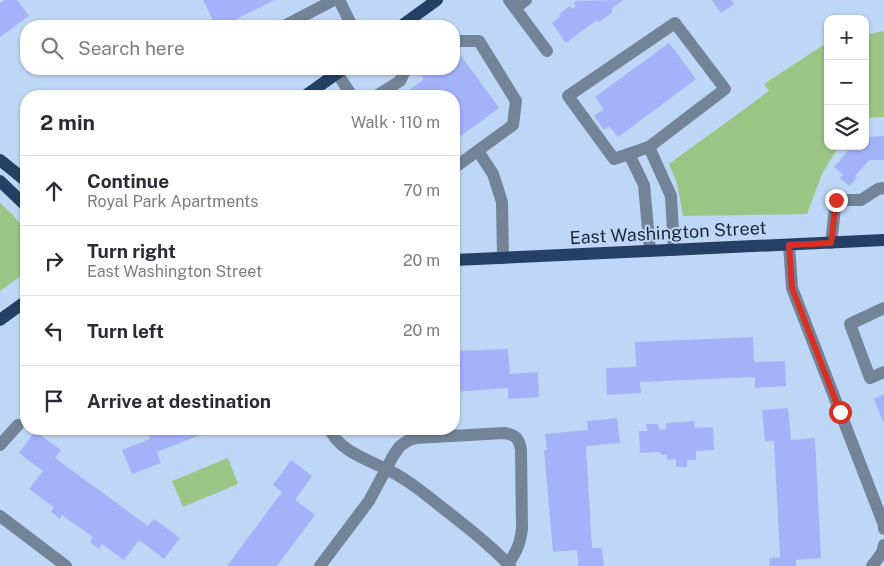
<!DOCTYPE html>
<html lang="en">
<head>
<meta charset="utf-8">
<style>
  :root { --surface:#fff; --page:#f2f2f3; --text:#2b2b33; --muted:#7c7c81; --line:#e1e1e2 }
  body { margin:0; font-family:"Public Sans",sans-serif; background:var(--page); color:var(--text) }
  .controls { position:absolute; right:15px; top:15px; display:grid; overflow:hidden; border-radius:10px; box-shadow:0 1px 4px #0004 }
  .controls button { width:45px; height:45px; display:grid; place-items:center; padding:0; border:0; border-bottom:1px solid var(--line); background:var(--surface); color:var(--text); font:25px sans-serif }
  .stop { position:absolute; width:15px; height:15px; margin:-11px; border:4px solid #d93025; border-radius:50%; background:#fff }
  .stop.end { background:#d93025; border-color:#fff; box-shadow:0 1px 5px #0008 }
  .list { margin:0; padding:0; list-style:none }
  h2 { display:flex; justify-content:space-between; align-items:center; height:65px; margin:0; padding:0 20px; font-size:21px }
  h2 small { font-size:16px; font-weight:400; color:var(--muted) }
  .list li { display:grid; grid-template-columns:32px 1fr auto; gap:15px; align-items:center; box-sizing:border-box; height:70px; padding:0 20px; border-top:1px solid var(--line) }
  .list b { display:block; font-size:19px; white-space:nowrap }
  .list p { margin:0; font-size:16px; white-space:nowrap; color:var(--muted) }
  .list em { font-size:16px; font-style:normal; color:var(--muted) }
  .icon { flex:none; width:28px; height:28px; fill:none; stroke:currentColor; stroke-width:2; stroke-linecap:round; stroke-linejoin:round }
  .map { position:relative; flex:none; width:884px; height:566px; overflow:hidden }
  .search { position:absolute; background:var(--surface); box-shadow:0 1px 4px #0004; left:20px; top:20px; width:440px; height:55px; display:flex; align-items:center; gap:12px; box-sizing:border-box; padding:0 18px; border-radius:20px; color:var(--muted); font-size:19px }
  .panel { position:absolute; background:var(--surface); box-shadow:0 1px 4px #0004; left:20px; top:90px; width:440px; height:345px; border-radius:20px }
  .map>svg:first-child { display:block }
  .green { fill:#9bc585 }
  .building { fill:#a4b2f9 }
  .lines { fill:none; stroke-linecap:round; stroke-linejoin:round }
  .minor { stroke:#738398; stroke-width:12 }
  .major { stroke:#244064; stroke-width:12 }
  .route { stroke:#d93025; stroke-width:6 }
  .labels { text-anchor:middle; stroke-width:4; stroke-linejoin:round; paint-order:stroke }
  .street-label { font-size:18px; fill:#19293c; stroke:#bfd7f6 }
</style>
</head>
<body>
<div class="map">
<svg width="884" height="566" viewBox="0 0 884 566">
  <rect width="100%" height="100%" fill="#bfd7f6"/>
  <g class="green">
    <path d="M884,31V117L865,118V35Z"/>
    <path d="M828,42V146H839L822,174L807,214L683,216L677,183L669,164L769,91L764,84Z"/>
    <path d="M0,203L13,215L26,231V272L0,291Z"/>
    <path d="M228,458L238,484L183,507L172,481Z"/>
  </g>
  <g class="building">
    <path d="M5,0H17L29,16L0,37V3Z"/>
    <path d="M203,0H275L222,26H216Z"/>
    <path d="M578,0L580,1L623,0L611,9L613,12L599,22L597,20L566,43L552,23L561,16L559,14L570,6L572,9L576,6L573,3Z"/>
    <path d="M712,0H731L734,4L721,13Z"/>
    <path d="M669,43L696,79L618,137L609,126L604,130L594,116L604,109L595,97Z"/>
    <path d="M459,53L499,108L454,141V96H401L424,79L417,69H436V70L454,69V57Z"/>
    <path d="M884,136V160H869L855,176L857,178L849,186L840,178L843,175L834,167L852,146H865V137Z"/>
    <path d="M753,337L754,362L785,361L786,386L755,388V377L640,382L641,393L607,395L606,368L636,367L635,342Z"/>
    <path d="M508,349L510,374L538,372L539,397L508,399V388L454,392V351Z"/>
    <path d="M884,394V424L874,399Z"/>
    <path d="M788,408L791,440L815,438L821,558L796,560V566H770L769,558L780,557L774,441H765L762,410Z"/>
    <path d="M617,418L620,443L586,446L592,548H602L604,566H578L577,550L553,552L544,450H547L545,434L588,430L587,421Z"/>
    <path d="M694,421L695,428L713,427L714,450L696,451V460H687V467H676V459L667,460V455H661L660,452L640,453L639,431H647L646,424H658L659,430L666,429V423Z"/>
    <path d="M146,429H215L157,452L161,463L132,474L122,450L150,439Z"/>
    <path d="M35,431L61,450L55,458L148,526L154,519L180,538L164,559L139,540L124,560L102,544L99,549L90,542L93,537L62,515L60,519L51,512L54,507L29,489L43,471L19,453Z"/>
    <path d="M291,460L312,476L295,500L315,515L277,566H227L282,492L273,485Z"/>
  </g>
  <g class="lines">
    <g class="minor">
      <path d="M339,0L352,26"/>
      <path d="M509,0L547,51"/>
      <path d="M515,8L526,0"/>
      <path d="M675,23L725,89L649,147L614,159L568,96Z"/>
      <path d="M284,26L334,0"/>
      <path d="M454,41H479L516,101L513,125L454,168"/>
      <path d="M337,73L352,96"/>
      <path d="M376,96L400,81L406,69"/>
      <path d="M649,147L671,196L674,250"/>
      <path d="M478,151L493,174L502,202L503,258"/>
      <path d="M629,154L644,185L650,251"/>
      <path d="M831,243L836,200H861L878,189L884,188"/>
      <path d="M789,245L792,288L884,525V529"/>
      <path d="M884,308L850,324L870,378L884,372"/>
      <path d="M330,429C337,449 366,459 384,468C406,478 425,494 444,509C467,527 490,545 510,566"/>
      <path d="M0,445L18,425"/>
      <path d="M0,516L66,566"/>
      <path d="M320,566L369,501L393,456L400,446L409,440L416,438L504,433C516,435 519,438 521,450L522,529C520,544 517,551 508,564"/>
      <path d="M872,566L882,553L884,545"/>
    </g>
    <g class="major">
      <path d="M401,26L437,0"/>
      <path d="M305,96L343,69"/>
      <path d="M0,160L26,181"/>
      <path d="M0,181L26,206"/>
      <path d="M454,260L884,240"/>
      <path d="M0,320L26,301"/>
    </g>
  </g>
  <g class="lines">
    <path class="route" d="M836,200L831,243L789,245L792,288L840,412"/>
  </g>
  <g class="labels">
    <g class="street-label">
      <text transform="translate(668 233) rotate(-3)" y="6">East Washington Street</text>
    </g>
  </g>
</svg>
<div class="controls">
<button>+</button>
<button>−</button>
<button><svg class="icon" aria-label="layers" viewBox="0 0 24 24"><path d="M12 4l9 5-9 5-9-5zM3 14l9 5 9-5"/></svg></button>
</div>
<div class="stop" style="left:840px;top:412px"></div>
<div class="stop end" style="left:836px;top:200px"></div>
<div class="search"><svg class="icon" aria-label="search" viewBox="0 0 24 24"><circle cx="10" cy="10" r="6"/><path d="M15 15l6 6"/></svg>Search here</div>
<section class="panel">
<h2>2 min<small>Walk · 110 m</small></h2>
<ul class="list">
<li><svg class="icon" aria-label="ahead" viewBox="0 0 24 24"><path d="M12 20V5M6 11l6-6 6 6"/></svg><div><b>Continue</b><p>Royal Park Apartments</p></div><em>70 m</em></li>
<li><svg class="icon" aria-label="right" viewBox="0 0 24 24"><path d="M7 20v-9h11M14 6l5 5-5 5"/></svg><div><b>Turn right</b><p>East Washington Street</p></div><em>20 m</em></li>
<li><svg class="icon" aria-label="left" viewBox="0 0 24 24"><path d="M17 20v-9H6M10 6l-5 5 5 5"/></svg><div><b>Turn left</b></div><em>20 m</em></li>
<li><svg class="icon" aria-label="arrive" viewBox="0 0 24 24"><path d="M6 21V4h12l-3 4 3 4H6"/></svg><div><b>Arrive at destination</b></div></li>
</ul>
</section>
</div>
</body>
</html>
